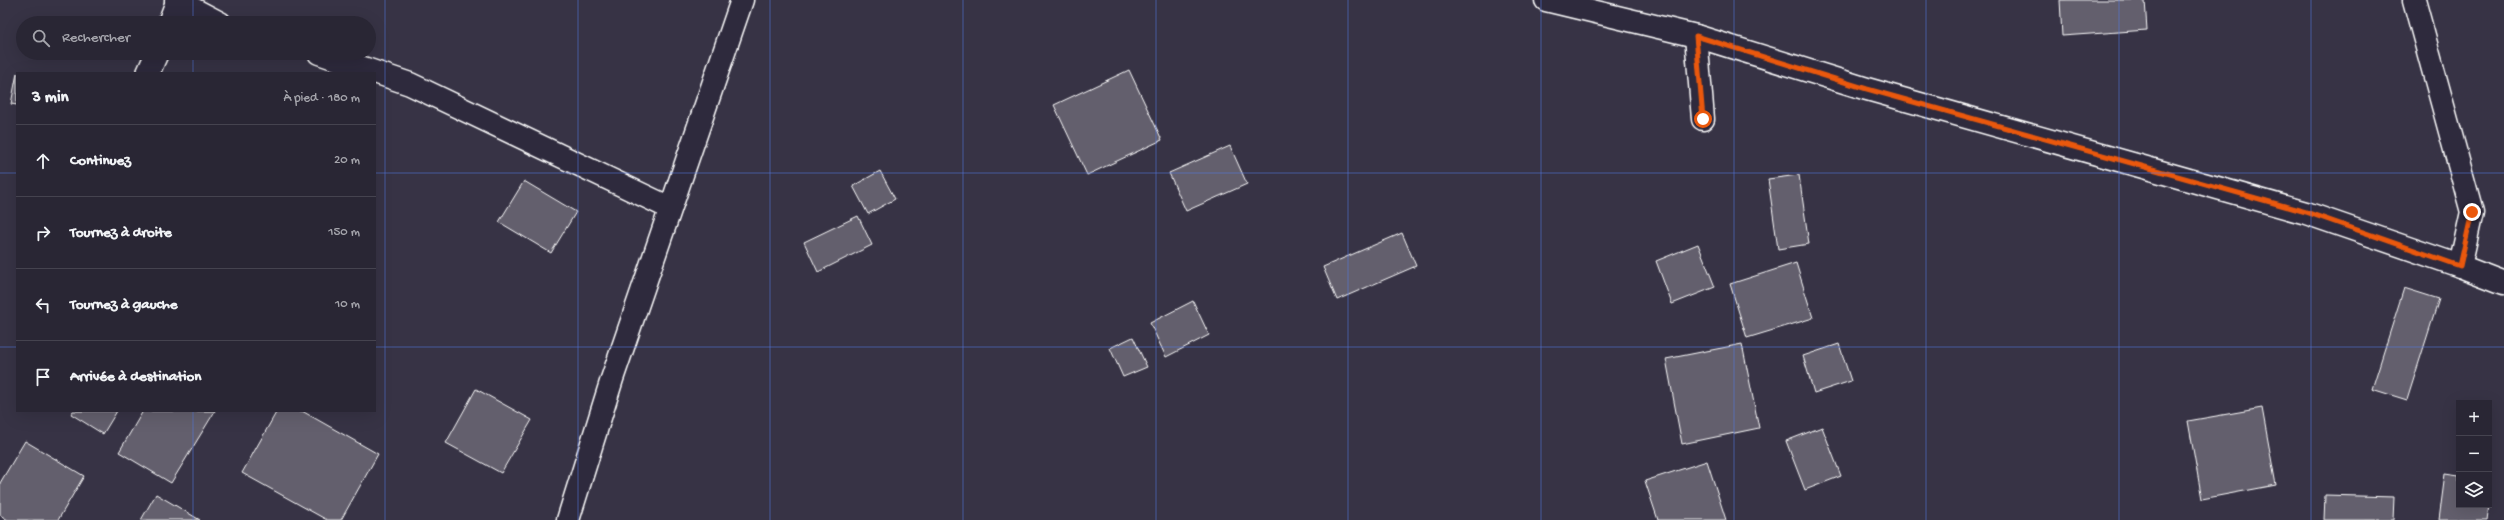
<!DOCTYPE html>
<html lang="fr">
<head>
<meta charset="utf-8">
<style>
  :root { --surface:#292634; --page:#353240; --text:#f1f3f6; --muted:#a5a5ac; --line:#45434f }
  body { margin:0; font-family:"Gochi Hand",sans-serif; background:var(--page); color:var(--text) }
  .controls { position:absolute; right:12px; bottom:12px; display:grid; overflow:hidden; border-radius:0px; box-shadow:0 4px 16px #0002 }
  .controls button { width:36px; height:36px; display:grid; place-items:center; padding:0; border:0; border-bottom:1px solid var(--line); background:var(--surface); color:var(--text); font:20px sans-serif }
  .stop { position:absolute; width:12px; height:12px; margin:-9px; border:3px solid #ea580c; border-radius:50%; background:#fff }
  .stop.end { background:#ea580c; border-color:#fff; box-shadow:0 1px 4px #0008 }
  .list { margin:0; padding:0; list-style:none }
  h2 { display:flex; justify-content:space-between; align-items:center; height:52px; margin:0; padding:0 16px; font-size:17px }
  h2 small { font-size:13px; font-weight:400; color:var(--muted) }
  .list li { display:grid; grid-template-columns:26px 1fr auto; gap:12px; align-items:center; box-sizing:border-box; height:72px; padding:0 16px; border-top:1px solid var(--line) }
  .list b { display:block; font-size:15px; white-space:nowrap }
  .list em { font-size:13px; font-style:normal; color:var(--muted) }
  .icon { flex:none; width:22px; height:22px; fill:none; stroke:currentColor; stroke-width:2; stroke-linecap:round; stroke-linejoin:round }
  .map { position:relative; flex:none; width:2504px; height:520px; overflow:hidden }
  .search { position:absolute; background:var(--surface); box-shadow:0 4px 16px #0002; left:16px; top:16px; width:360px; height:44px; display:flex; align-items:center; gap:10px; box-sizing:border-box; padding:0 14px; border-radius:22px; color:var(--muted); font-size:15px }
  .panel { position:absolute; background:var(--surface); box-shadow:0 4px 16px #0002; left:16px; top:72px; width:360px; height:340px; border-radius:0px }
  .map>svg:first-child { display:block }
  .building { fill:#635f6d; stroke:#fff }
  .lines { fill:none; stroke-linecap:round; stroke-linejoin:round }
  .minor-casing { stroke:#fff; stroke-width:25 }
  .major-casing { stroke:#fff; stroke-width:25 }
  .minor { stroke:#2f2a3d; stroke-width:22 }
  .major { stroke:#2f2a3d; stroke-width:22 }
  .route { stroke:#ea580c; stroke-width:5 }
  .grid { fill:none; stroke:#567ae2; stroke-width:1; stroke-opacity:0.55 }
</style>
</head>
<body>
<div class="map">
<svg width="2504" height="520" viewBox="0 0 2504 520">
  <rect width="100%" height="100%" fill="#373345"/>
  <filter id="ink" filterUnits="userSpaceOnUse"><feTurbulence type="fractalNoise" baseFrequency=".025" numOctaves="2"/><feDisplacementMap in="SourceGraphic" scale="8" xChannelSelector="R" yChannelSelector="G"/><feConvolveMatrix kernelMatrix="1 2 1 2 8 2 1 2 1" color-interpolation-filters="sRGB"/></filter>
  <g filter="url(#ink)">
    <g class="building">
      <path d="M2060,0H2145L2147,30L2062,36Z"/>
      <path d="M1129,70L1162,140L1087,175L1054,105Z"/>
      <path d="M17,73V105L11,104Z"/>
      <path d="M1230,146L1247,184L1186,211L1169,173Z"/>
      <path d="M880,171L895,199L868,214L853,186Z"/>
      <path d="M1799,175L1809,244L1778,249L1768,179Z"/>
      <path d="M524,181L576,212L551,253L499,222Z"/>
      <path d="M858,216L872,245L818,272L804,242Z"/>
      <path d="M1402,233L1416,266L1337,300L1323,267Z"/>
      <path d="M1698,244L1715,287L1672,304L1656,261Z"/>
      <path d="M1796,263L1813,318L1747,338L1730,284Z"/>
      <path d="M2404,288L2439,299L2407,400L2372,389Z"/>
      <path d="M1193,301L1209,335L1166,357L1150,323Z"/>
      <path d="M1133,337L1147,367L1123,377L1110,348Z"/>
      <path d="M1742,344L1759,428L1682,444L1666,359Z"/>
      <path d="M1839,344L1851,381L1814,393L1803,356Z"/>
      <path d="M476,389L532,420L501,473L446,443Z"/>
      <path d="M2262,408L2276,485L2202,499L2188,421Z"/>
      <path d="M73,411H117L103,434L71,414Z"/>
      <path d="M143,411H215L171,483L119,452Z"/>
      <path d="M277,411H302L378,454L341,520H327L242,473Z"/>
      <path d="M1822,427L1841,476L1805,490L1786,441Z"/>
      <path d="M25,441L84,476L58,520H8L0,515V483Z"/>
      <path d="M1707,461L1726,520H1658L1645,481Z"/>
      <path d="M2445,474L2459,476V505H2489L2487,520H2439Z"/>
      <path d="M156,494L200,520H141Z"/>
      <path d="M2325,495L2394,497L2393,520H2324Z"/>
    </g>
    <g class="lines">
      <defs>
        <g id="minor">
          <path d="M176,0L220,23"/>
          <path d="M2414,0L2472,212L2460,266"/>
          <path d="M169,23L177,2"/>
          <path d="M1696,36L1703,119"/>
          <path d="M319,53L410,84L670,208"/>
          <path d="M148,73L157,53"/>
          <path d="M568,520L612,379L742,0"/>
        </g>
        <path id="major" d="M1546,0L1696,36L1867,89L2306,213L2460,266L2504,283"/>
      </defs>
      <use href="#minor" class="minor-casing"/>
      <use href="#major" class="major-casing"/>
      <use href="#minor" class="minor"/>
      <use href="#major" class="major"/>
    </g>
  </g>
  <g class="lines" filter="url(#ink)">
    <path class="route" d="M1703,119L1696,36L1867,89L2306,212L2460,266L2472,212"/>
  </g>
  <path class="grid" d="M193,0V23M385,0V520M578,0V520M770,0V520M963,0V520M1156,0V520M1348,0V520M1541,0V520M1734,0V520M1926,0V520M2119,0V520M2311,0V520M193,53V73M0,173H17M375,173H2504M0,347H17M375,347H2504M193,411V520"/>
</svg>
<div class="controls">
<button>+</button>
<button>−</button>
<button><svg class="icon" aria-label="layers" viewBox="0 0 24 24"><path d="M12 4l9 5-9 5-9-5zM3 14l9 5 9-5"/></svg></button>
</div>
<div class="stop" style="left:1703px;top:119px"></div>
<div class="stop end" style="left:2472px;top:212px"></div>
<div class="search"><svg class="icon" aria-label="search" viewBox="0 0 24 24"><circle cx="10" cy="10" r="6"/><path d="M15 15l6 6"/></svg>Rechercher</div>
<section class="panel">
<h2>3 min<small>À pied · 180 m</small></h2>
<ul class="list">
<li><svg class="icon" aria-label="ahead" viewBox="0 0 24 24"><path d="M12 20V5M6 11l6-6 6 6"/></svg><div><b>Continuez</b></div><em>20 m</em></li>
<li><svg class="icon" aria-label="right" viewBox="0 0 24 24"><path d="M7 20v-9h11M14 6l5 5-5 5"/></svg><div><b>Tournez à droite</b></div><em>150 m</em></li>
<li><svg class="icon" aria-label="left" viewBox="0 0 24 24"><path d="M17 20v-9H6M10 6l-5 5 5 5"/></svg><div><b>Tournez à gauche</b></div><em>10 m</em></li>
<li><svg class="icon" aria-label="arrive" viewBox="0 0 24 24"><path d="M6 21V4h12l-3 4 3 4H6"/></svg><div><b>Arrivée à destination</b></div></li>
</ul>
</section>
</div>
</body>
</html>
